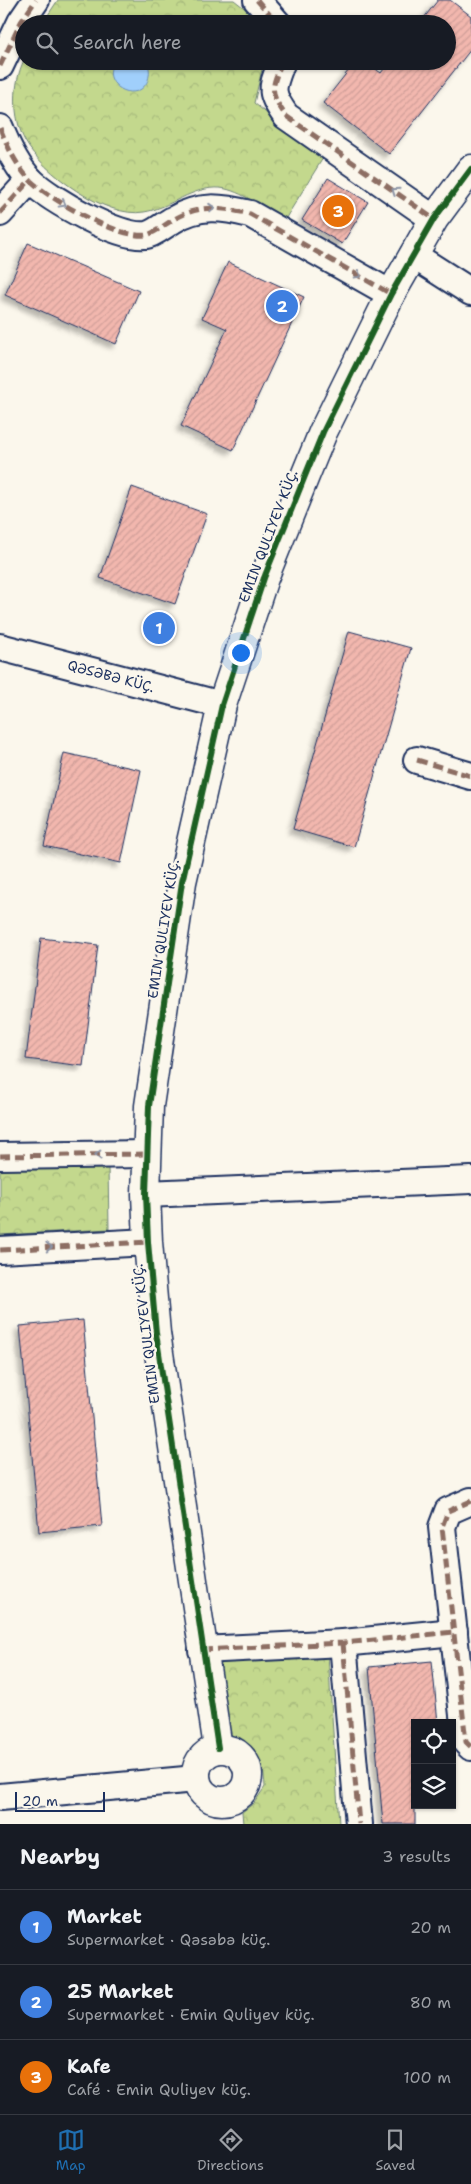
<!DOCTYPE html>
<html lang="en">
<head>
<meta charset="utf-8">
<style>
  :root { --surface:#171b24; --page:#20242c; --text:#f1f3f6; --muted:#9ea1a6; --line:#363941; --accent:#1f6fb2 }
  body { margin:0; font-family:"Shantell Sans",sans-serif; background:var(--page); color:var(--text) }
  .controls { position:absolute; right:15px; bottom:15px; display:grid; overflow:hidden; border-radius:0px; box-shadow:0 1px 4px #0004 }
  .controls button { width:45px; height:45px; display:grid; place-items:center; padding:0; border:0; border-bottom:1px solid var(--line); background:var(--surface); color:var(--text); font:25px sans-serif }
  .scale { position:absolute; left:15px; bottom:12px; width:90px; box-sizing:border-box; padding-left:5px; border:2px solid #1b2f5e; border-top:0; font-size:14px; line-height:18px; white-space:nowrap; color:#1b2f5e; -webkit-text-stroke:4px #fbf7ec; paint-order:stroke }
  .you { position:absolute; left:240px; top:652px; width:18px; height:18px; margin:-12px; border:4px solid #fff; border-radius:50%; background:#1a73e8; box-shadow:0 0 0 8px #1a73e833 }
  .badge { display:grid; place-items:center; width:32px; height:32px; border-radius:50%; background:var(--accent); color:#fff; font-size:16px; font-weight:700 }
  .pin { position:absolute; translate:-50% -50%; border:2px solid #fff; box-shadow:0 1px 5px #0006 }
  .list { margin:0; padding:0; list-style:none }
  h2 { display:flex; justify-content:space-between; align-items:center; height:65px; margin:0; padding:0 20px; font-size:21px }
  h2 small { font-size:16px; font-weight:400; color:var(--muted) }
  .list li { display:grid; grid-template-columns:32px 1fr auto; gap:15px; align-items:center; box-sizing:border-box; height:75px; padding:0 20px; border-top:1px solid var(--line) }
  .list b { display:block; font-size:19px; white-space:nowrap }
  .list p { margin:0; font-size:16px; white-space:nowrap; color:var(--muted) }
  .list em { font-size:16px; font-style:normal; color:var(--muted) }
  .icon { flex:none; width:28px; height:28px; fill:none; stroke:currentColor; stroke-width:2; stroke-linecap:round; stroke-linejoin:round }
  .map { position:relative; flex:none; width:471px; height:1824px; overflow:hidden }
  .search { position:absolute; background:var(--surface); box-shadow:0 1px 4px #0004; left:15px; right:15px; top:15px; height:55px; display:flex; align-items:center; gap:12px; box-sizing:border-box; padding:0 18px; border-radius:28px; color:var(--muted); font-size:19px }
  .sheet { height:290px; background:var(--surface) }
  nav { display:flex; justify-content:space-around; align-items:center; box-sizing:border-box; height:70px; border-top:1px solid var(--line); background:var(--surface); font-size:14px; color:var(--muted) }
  nav a { display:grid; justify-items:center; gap:2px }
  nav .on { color:var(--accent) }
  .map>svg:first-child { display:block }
  .forest { fill:url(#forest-crowns); stroke:#6f8476 }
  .water { fill:#a0cffb; stroke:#6b8fbc }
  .building { fill:url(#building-hatch); stroke:#1b2f5e; filter:url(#shadow) }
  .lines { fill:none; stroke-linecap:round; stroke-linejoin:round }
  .street-casing { stroke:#1b2f5e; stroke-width:30 }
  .secondary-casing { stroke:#1b2f5e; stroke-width:31 }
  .street { stroke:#fbf7ec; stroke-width:26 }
  .secondary { stroke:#fbf7ec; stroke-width:28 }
  .quiet { stroke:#8d6e63; stroke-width:5; stroke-dasharray:10 5; stroke-linecap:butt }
  .cycleway-casing { stroke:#fbf7ec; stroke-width:9 }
  .cycleway { stroke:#1b5e20; stroke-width:6 }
  .oneway { stroke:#8b93a5 }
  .labels { text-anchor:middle; stroke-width:5; stroke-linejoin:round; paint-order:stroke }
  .street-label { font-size:14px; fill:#1b2f5e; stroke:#fbf7ec }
</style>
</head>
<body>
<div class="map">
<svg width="471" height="1824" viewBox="0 0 471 1824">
  <defs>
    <pattern id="forest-crowns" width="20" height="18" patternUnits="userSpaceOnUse" patternTransform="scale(1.25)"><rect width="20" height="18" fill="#c3d88d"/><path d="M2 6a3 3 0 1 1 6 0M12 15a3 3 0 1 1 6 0" fill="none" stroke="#a7ba7c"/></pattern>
    <pattern id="building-hatch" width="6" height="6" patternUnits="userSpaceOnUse" patternTransform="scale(1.25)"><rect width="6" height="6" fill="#f2b7ae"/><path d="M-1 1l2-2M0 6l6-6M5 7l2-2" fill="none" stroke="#cf9e98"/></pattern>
    <filter id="shadow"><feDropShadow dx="-4.5" dy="4.5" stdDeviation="2.5" flood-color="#0004"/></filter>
  </defs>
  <rect width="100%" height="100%" fill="#fbf7ec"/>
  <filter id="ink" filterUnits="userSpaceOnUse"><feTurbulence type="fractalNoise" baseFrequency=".02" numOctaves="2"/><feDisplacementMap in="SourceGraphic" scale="10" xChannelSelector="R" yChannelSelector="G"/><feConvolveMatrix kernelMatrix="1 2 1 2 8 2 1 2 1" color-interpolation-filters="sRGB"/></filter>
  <g filter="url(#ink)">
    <g class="forest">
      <path d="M58,0H234L257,18L259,24H42Z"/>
      <path d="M24,60V61H264L254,103L323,158L284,221C266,210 241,190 220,188C193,186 170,208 144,212C106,219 42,172 25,141C12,117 13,83 24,60Z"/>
      <path d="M108,1166L109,1229L0,1235V1168Z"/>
      <path d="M328,1655L339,1824H243L242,1812L254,1803L265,1787C263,1754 256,1751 228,1737L219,1661Z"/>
    </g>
    <path class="water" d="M115,61H146C150,67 150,73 148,80C137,107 97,83 115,61Z"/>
    <g class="building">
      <path d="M438,0H450L471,16V49L389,154L323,103L356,61H365L381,73L390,61H447V24H419Z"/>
      <path d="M328,178L368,202L342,244L302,220Z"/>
      <path d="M28,243L139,291L116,344L5,295Z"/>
      <path d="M228,262L304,297L233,450L181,426L227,329L202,318Z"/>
      <path d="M132,487L207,514L175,604L100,578Z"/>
      <path d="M349,631L411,648L354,847L293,829Z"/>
      <path d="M64,753L141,770L121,863L44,846Z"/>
      <path d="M41,938L98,945L83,1066L26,1059Z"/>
      <path d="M83,1320L102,1526L39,1532L20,1326Z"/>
      <path d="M432,1661L438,1723H415V1824H383L369,1667Z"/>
    </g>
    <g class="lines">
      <defs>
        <g id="street">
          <path d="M257,0L278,24"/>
          <path d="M282,61C272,88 268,91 286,116L434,219"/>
          <path d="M0,66L21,22L36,0"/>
          <path d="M0,128C7,146 17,167 31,181C51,200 119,239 146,235C154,234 165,224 173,220C199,204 221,207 250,214L391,294"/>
          <path d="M0,213L30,180"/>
          <path d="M413,255L471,292"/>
          <path d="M0,647L222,705"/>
          <path d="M417,760L471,776"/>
          <path d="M0,1156L147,1154"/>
          <path d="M146,1194L471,1180"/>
          <path d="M0,1250L148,1242"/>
          <path d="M471,1501L448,1511L442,1527L466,1742L471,1747"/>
          <path d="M343,1643L359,1824"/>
          <path d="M202,1650L343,1643L454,1632"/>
          <path d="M0,1797L196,1779"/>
        </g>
        <g id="secondary">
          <path d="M218,1748L156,1333L148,1242L146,1194L149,1106L182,882L222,705L264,578L305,476L323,432L391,294L434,219L471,169"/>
          <circle cx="222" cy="1775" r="26"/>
        </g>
      </defs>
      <use href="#street" class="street-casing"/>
      <use href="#secondary" class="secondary-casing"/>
      <use href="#street" class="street"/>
      <use href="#secondary" class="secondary"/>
      <g class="quiet">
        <path d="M257,0L278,24"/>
        <path d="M282,61C272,88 268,91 286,116L434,219"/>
        <path d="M0,66L21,22L36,0"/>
        <path d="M0,128C7,146 17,167 31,181C51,200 119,239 146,235C154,234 165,224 173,220C199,204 221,207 250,214L391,294"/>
        <path d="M0,213L30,180"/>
        <path d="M417,760L471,776"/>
        <path d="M0,1156L147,1154"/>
        <path d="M0,1250L148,1242"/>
        <path d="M471,1501L448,1511L442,1527L466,1742L471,1747"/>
        <path d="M343,1643L359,1824"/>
        <path d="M202,1650L343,1643L454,1632"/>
      </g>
      <defs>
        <path id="cycleway" d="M218,1748L156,1333L148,1242L146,1194L149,1106L182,882L222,705L264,578L305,476L323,432L391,294L434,219L471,169"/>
      </defs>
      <use href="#cycleway" class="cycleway-casing"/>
      <use href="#cycleway" class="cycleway"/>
    </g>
    <defs><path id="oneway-chevron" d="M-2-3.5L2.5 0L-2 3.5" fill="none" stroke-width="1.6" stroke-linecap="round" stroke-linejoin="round" transform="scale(1.25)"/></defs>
    <g class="oneway">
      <use href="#oneway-chevron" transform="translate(395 191) rotate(-145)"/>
      <use href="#oneway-chevron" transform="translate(63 204) rotate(29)"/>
      <use href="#oneway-chevron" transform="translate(212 208) rotate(-4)"/>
      <use href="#oneway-chevron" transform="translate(358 275) rotate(29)"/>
      <use href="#oneway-chevron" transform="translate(98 1155) rotate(179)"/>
      <use href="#oneway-chevron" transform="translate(49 1247) rotate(-3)"/>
    </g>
  </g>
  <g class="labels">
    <g class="street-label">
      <text transform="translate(268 536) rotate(-69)" y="5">EMIN QULIYEV KÜÇ.</text>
      <text transform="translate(111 676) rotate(15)" y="5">QƏSƏBƏ KÜÇ.</text>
      <text transform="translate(163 929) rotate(-81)" y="5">EMIN QULIYEV KÜÇ.</text>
      <text transform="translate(146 1334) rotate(-97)" y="5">EMIN QULIYEV KÜÇ.</text>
    </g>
  </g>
</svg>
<div class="controls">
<button><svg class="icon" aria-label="locate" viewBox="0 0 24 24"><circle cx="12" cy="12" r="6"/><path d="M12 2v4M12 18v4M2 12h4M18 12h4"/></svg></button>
<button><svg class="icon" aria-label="layers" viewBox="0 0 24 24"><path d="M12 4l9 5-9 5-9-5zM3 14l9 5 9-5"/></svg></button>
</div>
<div class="scale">20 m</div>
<div class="you"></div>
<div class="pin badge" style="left:159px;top:628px;background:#3f7fe0">1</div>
<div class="pin badge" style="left:282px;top:306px;background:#3f7fe0">2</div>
<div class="pin badge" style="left:338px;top:211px;background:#e8710a">3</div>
<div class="search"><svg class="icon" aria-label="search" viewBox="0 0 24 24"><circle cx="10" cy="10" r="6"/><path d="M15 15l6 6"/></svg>Search here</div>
</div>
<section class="sheet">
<h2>Nearby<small>3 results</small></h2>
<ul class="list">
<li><span class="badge" style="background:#3f7fe0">1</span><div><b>Market</b><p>Supermarket · Qəsəbə küç.</p></div><em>20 m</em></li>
<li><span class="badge" style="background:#3f7fe0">2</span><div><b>25 Market</b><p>Supermarket · Emin Quliyev küç.</p></div><em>80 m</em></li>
<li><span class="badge" style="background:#e8710a">3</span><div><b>Kafe</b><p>Café · Emin Quliyev küç.</p></div><em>100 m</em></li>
</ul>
</section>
<nav>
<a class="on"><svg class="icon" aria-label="map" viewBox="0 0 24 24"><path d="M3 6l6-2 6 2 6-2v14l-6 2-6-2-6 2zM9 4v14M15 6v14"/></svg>Map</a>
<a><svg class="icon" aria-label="directions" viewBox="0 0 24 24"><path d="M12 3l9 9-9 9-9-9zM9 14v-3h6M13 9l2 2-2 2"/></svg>Directions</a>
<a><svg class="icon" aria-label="saved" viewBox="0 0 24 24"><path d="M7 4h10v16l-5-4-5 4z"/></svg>Saved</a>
</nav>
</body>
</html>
